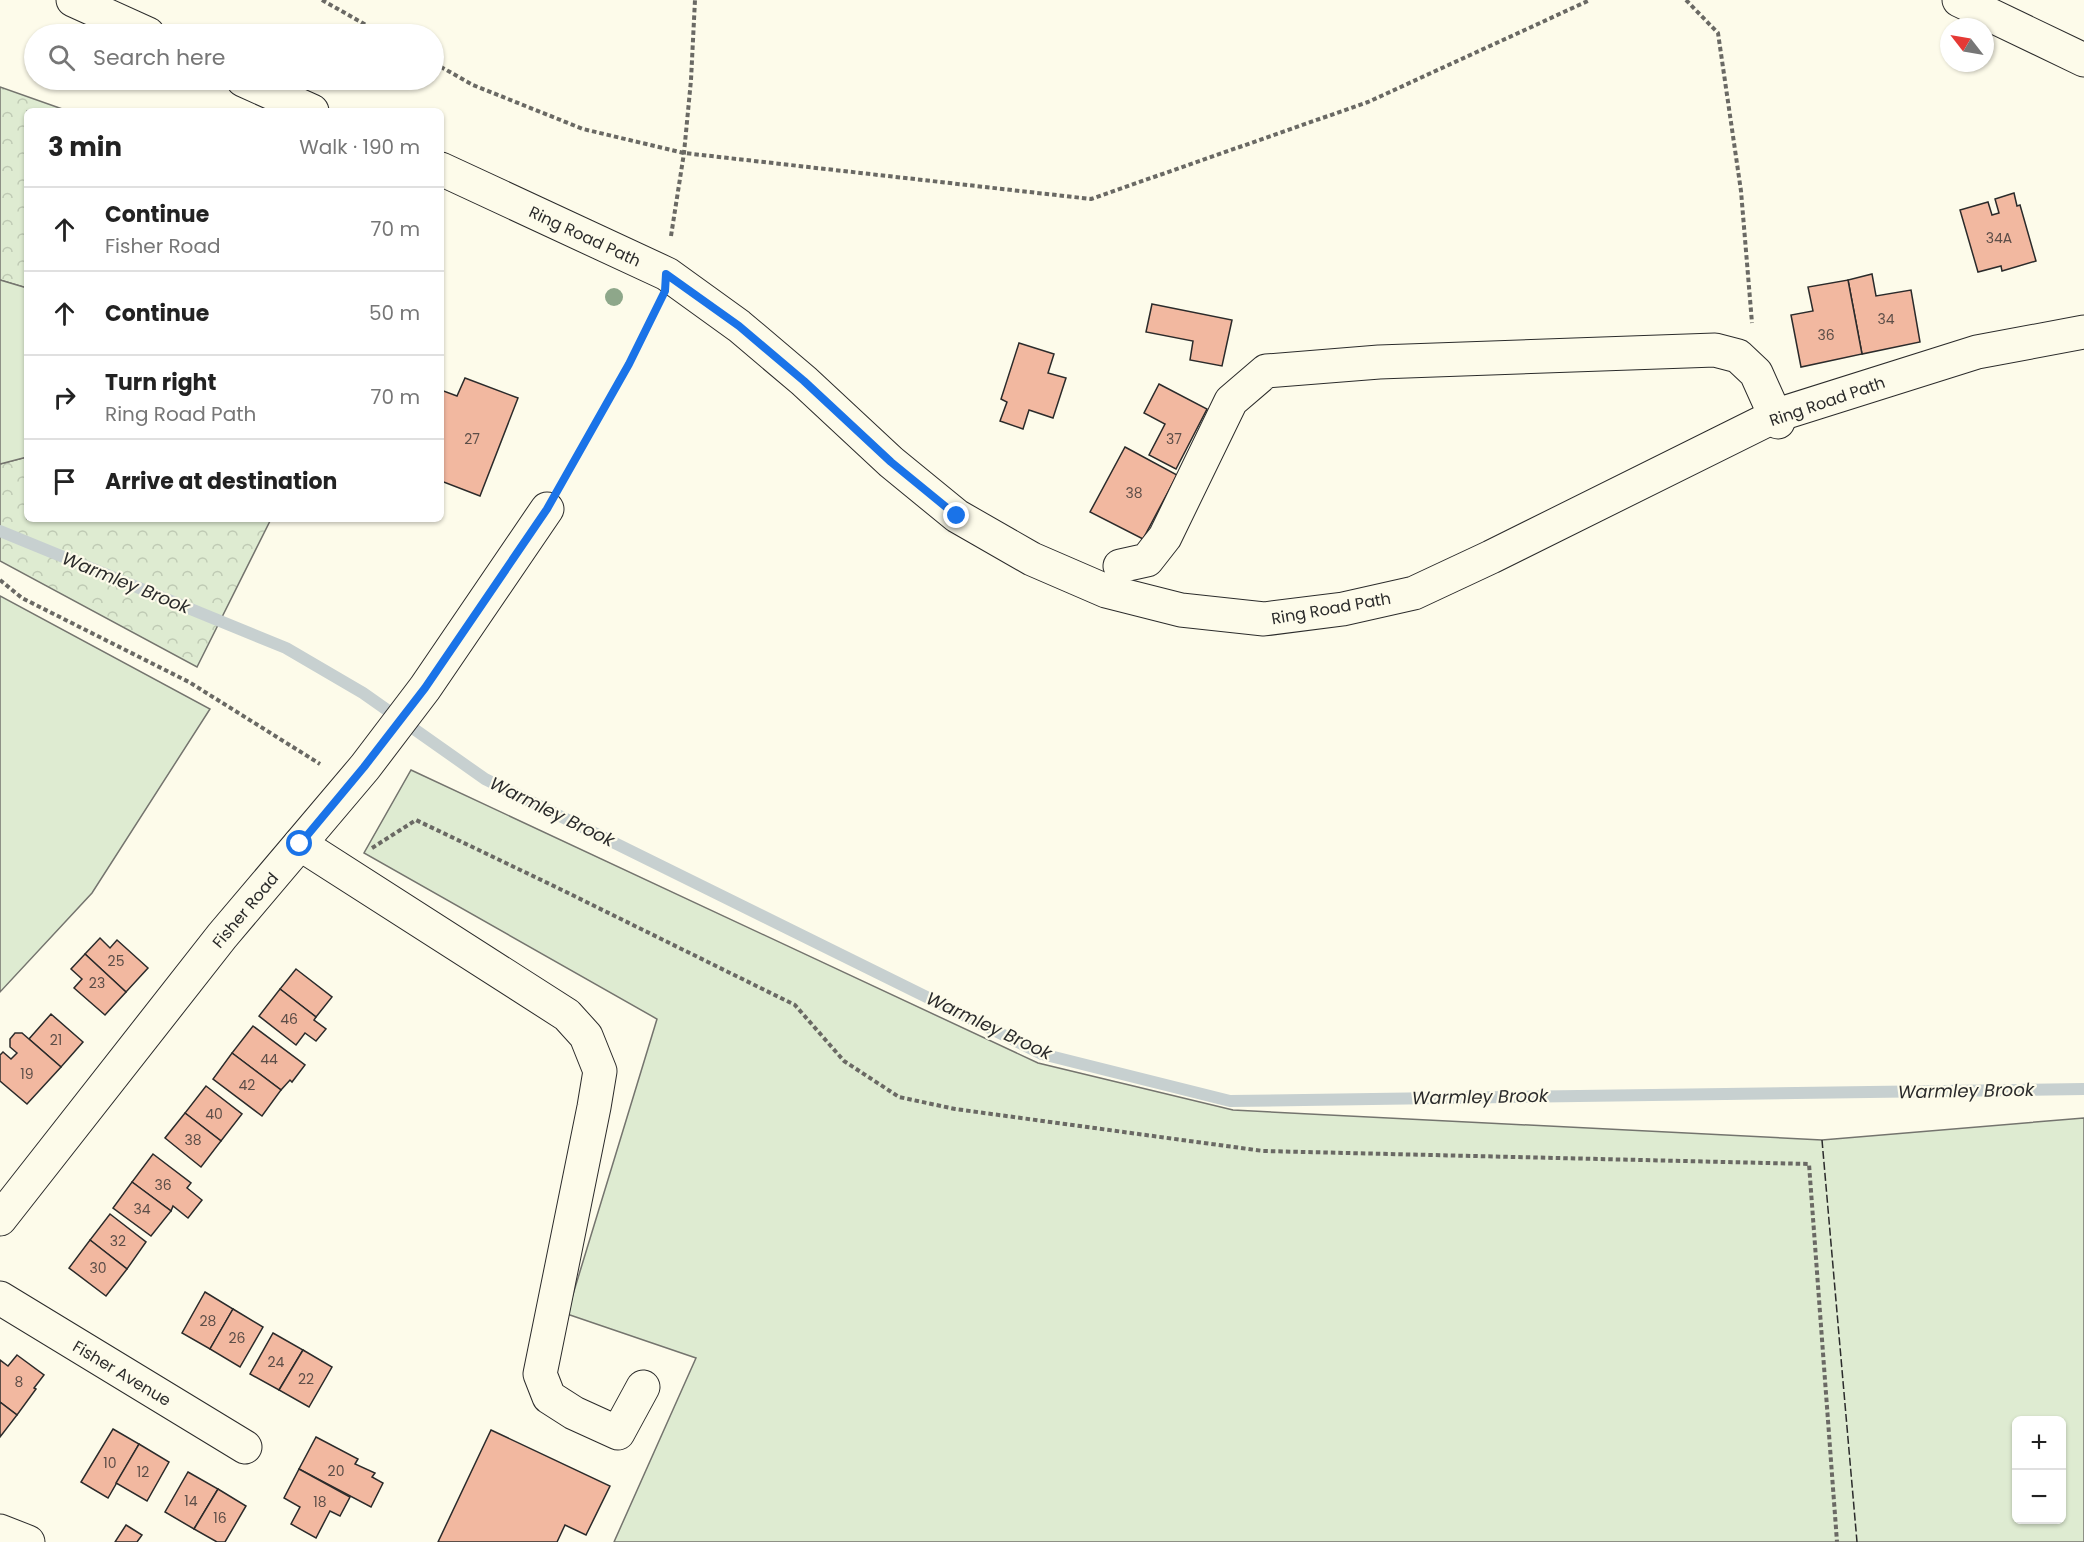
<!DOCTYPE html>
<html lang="en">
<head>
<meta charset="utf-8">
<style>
  :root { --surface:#fff; --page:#f2f2f2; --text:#222; --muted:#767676; --line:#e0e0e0 }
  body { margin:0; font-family:Poppins,sans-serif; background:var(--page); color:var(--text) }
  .controls { position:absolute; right:18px; bottom:18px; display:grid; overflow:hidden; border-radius:9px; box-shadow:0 2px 4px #0004 }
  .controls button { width:54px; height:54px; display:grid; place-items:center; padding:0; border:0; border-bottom:2px solid var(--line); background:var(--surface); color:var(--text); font:30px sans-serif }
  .compass { position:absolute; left:1940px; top:18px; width:54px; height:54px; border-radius:50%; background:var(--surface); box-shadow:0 2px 4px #0004; rotate:301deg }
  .stop { position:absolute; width:18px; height:18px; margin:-14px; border:4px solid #1a73e8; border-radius:50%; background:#fff }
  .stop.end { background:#1a73e8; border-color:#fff; box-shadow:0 2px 6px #0008 }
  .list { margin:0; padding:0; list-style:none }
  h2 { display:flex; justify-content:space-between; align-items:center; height:78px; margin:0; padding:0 24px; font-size:26px }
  h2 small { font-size:20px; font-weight:400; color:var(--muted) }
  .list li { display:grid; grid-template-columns:39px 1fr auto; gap:18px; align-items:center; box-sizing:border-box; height:84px; padding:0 24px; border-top:2px solid var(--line) }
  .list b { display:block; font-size:22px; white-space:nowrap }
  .list p { margin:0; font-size:20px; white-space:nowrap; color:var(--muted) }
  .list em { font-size:20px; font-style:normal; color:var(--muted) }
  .icon { flex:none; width:33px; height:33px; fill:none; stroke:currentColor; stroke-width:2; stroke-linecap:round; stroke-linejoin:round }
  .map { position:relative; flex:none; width:2084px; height:1542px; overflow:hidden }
  .search { position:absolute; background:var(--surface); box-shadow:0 2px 4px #0004; left:24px; top:24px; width:420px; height:66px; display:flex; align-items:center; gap:15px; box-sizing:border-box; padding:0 21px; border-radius:33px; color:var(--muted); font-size:22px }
  .panel { position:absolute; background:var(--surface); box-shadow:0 2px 4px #0004; left:24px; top:108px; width:420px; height:414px; border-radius:9px }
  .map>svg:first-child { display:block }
  .forest { fill:url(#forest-crowns); stroke:#74746e; stroke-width:1.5 }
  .park { fill:#deebd1; stroke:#74746e; stroke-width:1.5; fill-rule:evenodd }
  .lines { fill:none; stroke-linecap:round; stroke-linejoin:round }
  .stream { stroke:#c7d0d0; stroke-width:12 }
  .building { fill:#f2b8a0; stroke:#2b2b2b; stroke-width:1.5 }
  .minor-casing { stroke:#2b2b2b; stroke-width:35 }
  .highway-casing { stroke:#2b2b2b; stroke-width:35 }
  .path { stroke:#6a6964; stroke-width:4; stroke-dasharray:4.5 3; stroke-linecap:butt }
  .minor { stroke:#fdfbea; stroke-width:33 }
  .highway { stroke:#fdfbea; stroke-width:33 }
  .fence { stroke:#2b2b2b; stroke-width:1.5; stroke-dasharray:8 3; stroke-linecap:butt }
  .tree { fill:#8ea78a }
  .route { stroke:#1a73e8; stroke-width:8 }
  .labels { text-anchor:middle; stroke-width:4.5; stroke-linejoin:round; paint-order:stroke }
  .number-label { font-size:14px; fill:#5d4e48 }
  .street-label { font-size:16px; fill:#2b2b2b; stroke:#fdfbea }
  .water-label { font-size:18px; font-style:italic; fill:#2b2b2b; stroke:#fdfbea }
</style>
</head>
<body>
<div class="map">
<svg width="2084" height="1542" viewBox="0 0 2084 1542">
  <defs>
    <pattern id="forest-crowns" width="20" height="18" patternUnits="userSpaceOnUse" patternTransform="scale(1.5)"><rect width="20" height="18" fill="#deebd1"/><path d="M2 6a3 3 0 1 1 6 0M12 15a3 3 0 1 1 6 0" fill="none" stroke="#bfcab4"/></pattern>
  </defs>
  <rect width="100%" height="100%" fill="#fdfbea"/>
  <g class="forest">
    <path d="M0,87L68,111H27V288L0,280Z"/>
    <path d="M27,457V519H271L197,667L0,561V464Z"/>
  </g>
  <g class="park">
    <path d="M0,280L27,288V457L0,464Z"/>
    <path d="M0,596L210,709L92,893L0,992Z"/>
    <path d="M411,770L1038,1063L1233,1110L1822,1140L2084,1118V1542H614L696,1358L567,1314L657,1019L364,853ZM2016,1420H2062V1520H2016Z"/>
  </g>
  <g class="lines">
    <path class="stream" d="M0,531L286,648L363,693L485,779L1042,1054L1230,1101L2084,1089"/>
  </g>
  <g class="building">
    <path d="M2014,193L2017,206L2020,205L2036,261L2002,271L2001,266L1978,272L1960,210L1988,202L1992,215L1999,213L1995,199Z"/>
    <path d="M1872,274L1876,296L1911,290L1920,342L1862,354L1848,280Z"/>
    <path d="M1848,280L1862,354L1801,367L1791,315L1813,311L1808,287Z"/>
    <path d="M1152,304L1232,320L1222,366L1190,360L1193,341L1146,332Z"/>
    <path d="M1019,343L1054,354L1048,373L1066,378L1053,418L1029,410L1023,429L1000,421L1007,402L1001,399Z"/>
    <path d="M465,378L518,398L480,496L441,481V441L443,436H441V390L457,396Z"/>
    <path d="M1159,384L1207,409L1176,469L1149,455L1165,424L1144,413Z"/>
    <path d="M1125,447L1177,475L1143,539L1090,512Z"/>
    <path d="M100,938L110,948L117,940L148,968L126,992L85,954Z"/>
    <path d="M85,954L126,992L105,1015L74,988L82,979L71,969Z"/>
    <path d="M296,969L332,997L316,1017L280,989Z"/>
    <path d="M280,989L316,1017L314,1020L326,1029L316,1041L305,1033L296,1045L259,1016Z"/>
    <path d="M51,1014L83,1042L61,1067L29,1039Z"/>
    <path d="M253,1026L305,1065L292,1082L290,1080L281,1090L232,1053Z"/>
    <path d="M15,1033H22L61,1067L27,1104L0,1081V1055L3,1052L11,1059L17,1053L10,1047V1039Z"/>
    <path d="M232,1053L281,1090L262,1116L213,1079Z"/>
    <path d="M206,1086L242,1114L221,1141L185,1113Z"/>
    <path d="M185,1113L221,1141L201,1167L165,1138Z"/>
    <path d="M153,1154L191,1183L187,1188L202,1200L188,1218L173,1206L171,1211L132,1182Z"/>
    <path d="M132,1182L171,1211L151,1236L113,1208Z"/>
    <path d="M110,1214L146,1242L127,1269L90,1240Z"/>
    <path d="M90,1240L127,1269L106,1296L69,1268Z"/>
    <path d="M205,1292L233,1309L210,1349L182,1333Z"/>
    <path d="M233,1309L263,1327L240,1367L210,1349Z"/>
    <path d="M273,1333L303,1350L279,1390L250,1374Z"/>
    <path d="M303,1350L332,1367L309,1407L279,1390Z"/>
    <path d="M17,1355L44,1375L34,1388L36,1389L17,1415L0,1402V1360L8,1366Z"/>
    <path d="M0,1402L17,1415L0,1437Z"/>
    <path d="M113,1429L139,1444L108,1498L81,1482Z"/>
    <path d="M491,1430L610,1486L586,1535L565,1525L557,1542H438Z"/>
    <path d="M316,1437L358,1459L355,1464L375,1473L372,1477L383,1483L371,1507L299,1469Z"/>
    <path d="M139,1444L169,1462L147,1501L116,1483Z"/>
    <path d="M299,1469L350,1497L340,1516L330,1511L316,1538L291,1524L300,1507L284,1498Z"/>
    <path d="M188,1472L218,1489L194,1529L165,1512Z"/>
    <path d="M218,1489L246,1506L225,1542H217L194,1529Z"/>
    <path d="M126,1525L142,1535L137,1542H115Z"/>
  </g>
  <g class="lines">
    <defs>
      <g id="minor">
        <path d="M73,0L148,34"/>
        <path d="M243,80L312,111"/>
        <path d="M441,169L667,274L739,326L804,381L891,462L957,516L1032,559L1106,591L1181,610L1264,619L1343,609L1414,593L1491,557L1777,415L1977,352L2084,332"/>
        <path d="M1120,566L1147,560L1165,537L1231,401L1266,371L1379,362L1715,350L1738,356L1756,373L1778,422"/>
        <path d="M300,844L567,1015L586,1036L600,1071L594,1107L540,1374L549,1397L574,1413L618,1433L643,1387"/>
        <path d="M0,1219L222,936L365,767L425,688L547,509"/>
        <path d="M0,1298L245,1447"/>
        <path d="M0,1531L28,1542"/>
      </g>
      <path id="highway" d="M1959,0L2084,60"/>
    </defs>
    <use href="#minor" class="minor-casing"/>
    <use href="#highway" class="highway-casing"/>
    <g class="path">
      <path d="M322,0L382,34"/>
      <path d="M1686,0L1718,33L1741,191L1752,323"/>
      <path d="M434,63L473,85L583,129L684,153L1091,199L1368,102L1590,0"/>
      <path d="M671,236L684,153L691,80L695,0"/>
      <path d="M564,480L629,364L656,310"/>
      <path d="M0,580L22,598L189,682L320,764"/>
      <path d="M372,848L416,820L558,888L795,1005L844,1061L899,1097L955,1109L1263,1151L1809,1164L1837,1542"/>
    </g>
    <use href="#minor" class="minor"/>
    <use href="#highway" class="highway"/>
    <path class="fence" d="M1822,1140L1857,1542"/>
  </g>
  <circle class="tree" cx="614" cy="297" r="9"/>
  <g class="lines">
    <path class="route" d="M300,844L364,767L425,688L547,509L629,364L665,291L666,274L739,326L804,381L891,462L957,516"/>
  </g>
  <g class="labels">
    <g class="number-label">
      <text x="1999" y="243">34A</text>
      <text x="1886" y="324">34</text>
      <text x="1826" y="340">36</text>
      <text x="472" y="444">27</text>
      <text x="1174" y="444">37</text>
      <text x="1134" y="498">38</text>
      <text x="116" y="966">25</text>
      <text x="97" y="988">23</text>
      <text x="289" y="1024">46</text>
      <text x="56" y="1045">21</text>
      <text x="269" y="1064">44</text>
      <text x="27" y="1079">19</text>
      <text x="247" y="1090">42</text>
      <text x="214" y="1119">40</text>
      <text x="193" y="1145">38</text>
      <text x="163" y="1190">36</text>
      <text x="142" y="1214">34</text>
      <text x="118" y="1246">32</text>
      <text x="98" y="1273">30</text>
      <text x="208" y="1326">28</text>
      <text x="237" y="1343">26</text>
      <text x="276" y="1367">24</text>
      <text x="306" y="1384">22</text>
      <text x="19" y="1387">8</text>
      <text x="110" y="1468">10</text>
      <text x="336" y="1476">20</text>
      <text x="143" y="1477">12</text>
      <text x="191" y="1506">14</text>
      <text x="320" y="1507">18</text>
      <text x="220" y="1523">16</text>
    </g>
    <g class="street-label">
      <text transform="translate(585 236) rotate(25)" y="6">Ring Road Path</text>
      <text transform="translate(1827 401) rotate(-19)" y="6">Ring Road Path</text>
      <text transform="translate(1331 608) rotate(-10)" y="6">Ring Road Path</text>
      <text transform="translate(245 910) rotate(-50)" y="6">Fisher Road</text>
      <text transform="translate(122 1373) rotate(31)" y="6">Fisher Avenue</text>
    </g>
    <g class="water-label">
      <text transform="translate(126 583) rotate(22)" y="6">Warmley Brook</text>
      <text transform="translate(552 812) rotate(26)" y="6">Warmley Brook</text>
      <text transform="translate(989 1026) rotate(25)" y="6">Warmley Brook</text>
      <text transform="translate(1966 1091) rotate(-1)" y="6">Warmley Brook</text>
      <text transform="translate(1480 1097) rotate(-1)" y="6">Warmley Brook</text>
    </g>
  </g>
</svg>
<div class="controls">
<button>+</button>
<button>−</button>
</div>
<svg class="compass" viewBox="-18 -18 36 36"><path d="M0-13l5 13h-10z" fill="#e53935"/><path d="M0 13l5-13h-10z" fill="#767676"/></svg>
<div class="stop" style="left:300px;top:844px"></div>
<div class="stop end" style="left:957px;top:516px"></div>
<div class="search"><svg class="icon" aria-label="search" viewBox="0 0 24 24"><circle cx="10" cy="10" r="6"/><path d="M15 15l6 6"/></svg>Search here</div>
<section class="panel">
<h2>3 min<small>Walk · 190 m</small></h2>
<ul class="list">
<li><svg class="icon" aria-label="ahead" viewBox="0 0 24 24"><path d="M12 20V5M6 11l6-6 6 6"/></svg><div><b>Continue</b><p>Fisher Road</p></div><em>70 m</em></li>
<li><svg class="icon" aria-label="ahead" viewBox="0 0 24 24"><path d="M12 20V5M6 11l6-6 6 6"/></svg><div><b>Continue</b></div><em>50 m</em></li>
<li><svg class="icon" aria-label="right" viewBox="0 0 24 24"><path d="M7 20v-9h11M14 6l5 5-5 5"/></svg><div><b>Turn right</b><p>Ring Road Path</p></div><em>70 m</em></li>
<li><svg class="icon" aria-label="arrive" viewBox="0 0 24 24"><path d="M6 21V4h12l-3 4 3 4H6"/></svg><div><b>Arrive at destination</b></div></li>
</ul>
</section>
</div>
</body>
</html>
